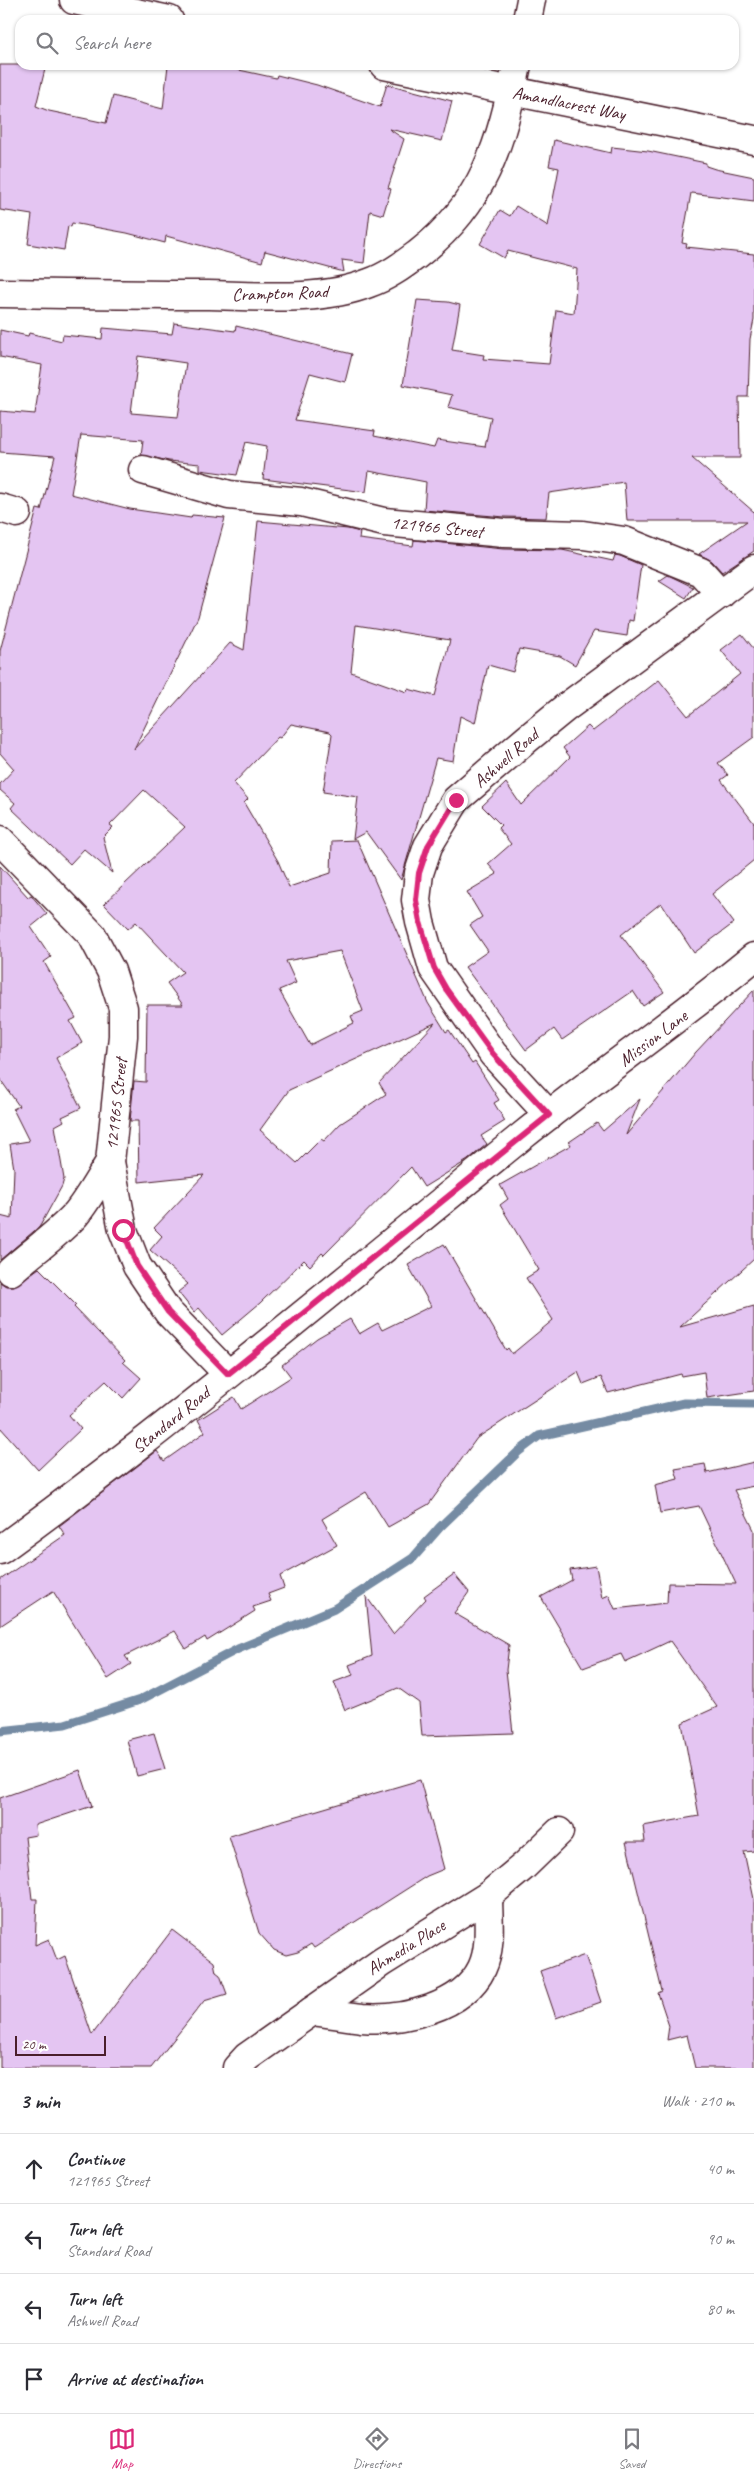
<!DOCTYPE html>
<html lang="en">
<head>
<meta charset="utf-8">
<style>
  :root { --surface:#fff; --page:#f2f2f3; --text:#2b2b33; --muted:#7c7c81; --line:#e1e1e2; --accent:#db2777 }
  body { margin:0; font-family:Caveat,sans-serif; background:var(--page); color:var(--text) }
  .scale { position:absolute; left:15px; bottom:12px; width:91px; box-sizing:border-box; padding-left:5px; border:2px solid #4a1f2b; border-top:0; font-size:14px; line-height:18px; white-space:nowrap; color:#4a1f2b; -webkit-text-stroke:4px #fff; paint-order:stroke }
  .stop { position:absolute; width:15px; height:15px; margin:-11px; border:4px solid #db2777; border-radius:50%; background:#fff }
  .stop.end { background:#db2777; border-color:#fff; box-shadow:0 1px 5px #0008 }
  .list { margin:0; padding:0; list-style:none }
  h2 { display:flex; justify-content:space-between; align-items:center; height:65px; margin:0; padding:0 20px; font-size:21px }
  h2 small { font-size:16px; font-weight:400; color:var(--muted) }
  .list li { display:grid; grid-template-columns:32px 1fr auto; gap:15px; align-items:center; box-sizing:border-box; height:70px; padding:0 20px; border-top:1px solid var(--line) }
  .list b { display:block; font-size:19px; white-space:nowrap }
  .list p { margin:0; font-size:16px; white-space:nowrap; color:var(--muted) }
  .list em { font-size:16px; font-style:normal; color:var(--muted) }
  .icon { flex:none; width:28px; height:28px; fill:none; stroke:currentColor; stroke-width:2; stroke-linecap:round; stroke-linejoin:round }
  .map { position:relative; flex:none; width:754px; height:2068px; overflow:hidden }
  .search { position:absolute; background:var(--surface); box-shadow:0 1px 4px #0004; left:15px; right:15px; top:15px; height:55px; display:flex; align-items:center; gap:12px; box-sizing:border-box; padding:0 18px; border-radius:15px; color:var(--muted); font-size:19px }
  .sheet { height:345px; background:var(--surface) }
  nav { display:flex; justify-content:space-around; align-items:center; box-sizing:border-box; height:70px; border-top:1px solid var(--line); background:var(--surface); font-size:14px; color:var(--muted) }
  nav a { display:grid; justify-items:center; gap:2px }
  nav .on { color:var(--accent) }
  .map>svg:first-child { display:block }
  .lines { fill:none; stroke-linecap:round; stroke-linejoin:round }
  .stream { stroke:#758ba3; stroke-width:9 }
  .building { fill:#e4c5f2; stroke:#4a1f2b; fill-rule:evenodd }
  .minor-casing { stroke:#4a1f2b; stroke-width:31 }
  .minor { stroke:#fff; stroke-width:28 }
  .route { stroke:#db2777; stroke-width:6 }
  .labels { text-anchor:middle; stroke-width:4.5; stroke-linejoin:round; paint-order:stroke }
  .street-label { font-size:18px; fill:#4a1f2b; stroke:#fff }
</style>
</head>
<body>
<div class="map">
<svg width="754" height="2068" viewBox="0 0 754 2068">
  <rect width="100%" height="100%" fill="#fff"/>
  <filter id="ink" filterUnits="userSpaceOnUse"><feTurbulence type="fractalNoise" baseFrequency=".02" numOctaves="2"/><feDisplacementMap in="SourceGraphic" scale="10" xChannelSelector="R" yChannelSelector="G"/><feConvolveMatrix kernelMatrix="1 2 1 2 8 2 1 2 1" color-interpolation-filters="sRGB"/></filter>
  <g filter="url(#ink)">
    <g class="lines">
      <path class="stream" d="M0,1731L65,1724L140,1700L238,1649L334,1609L413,1558L440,1527L518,1452L539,1436L684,1403L754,1404"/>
    </g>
    <g class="building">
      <path d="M0,65H46L36,106L49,111L106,123L113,96L163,109L168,65H216L276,78L277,75L317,85L380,107L387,84L452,101L442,141L389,129L404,139L388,188L391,189L383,215L370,211L364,263L342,260L344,272L265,251L262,262L166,236L165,243L127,233L72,223L71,227L68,226L64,250L28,244L32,215L0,210Z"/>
      <path d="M554,140L611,153L612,147L648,151L706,163V166L715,169L754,177V201L691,193L682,243L687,244L686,247L754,254V320L750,339L748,397H739L740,458H692L754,512V551L722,572L712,561L699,554L747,521H627L624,482L549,493L546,518L505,517L424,510L426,482L369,471L366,492L263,479L267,446L246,442L237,475L200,470V464L169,461L141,455L143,440L81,435L71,494L130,509L191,518L192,515L225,518L198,617L134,749L230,643L244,650L258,521L348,529L360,532L359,539L413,546L414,540L503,549L562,550L613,561L615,555L620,556L641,565L633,621L629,620L627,636L594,631L575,665L560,656L519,649L513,672L488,665L475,723L460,716L453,761L436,758L401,880L366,832L353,839L358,797L323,792L332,734L330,732L291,724L280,738L278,737L234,783L248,799L244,803L278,861L289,887L331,873L332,841L357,840L428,1003L446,1032L449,1030L472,1064L475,1062L499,1100L494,1103L505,1121L481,1136L487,1144L468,1160L424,1187L411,1167L324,1255L322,1253L310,1266L304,1260L260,1303L222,1335L199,1308L194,1312L178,1292L188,1284L150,1250L162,1236L154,1228L204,1175L139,1182L138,1121H130L134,1081L146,1082L147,1005H183L167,983L183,972L136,922L128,929L104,904L185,827L144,790L110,825L113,827L103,837L112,873L84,849L70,864L11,808L15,803L0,790V784L14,769L0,753V651L37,509L41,510L55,456L0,452V411L35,414L42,365L0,357V330L28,336L29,333L62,341L63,335L102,339L103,328L172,334L174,323L235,331L236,326L352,354L345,382L310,373L295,420L375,431L374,436L434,448L437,440L485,447L491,417L448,407L452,395L403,385L417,300L448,302L460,305L452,350L484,355L483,359L549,364L556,310L574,313L577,269L508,251L504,258L480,244L500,210L510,216L516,206L548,226L559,168L549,166ZM138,356L186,363L178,417L131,413ZM356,625L450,640L435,696L408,689L407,692L351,672ZM340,951L363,1011L351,1016L354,1023L310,1045L279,990L296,983L286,961ZM435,1023L379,1083L386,1094L340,1124L324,1141L321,1139L297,1163L260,1130L289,1090Z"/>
      <path d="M668,575L693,587L686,598L659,581Z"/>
      <path d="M742,634L754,649V737L718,763L728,775L721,780L754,823V860L712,894L734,923L694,953L661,903L621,935L664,992L643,1006L633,991L562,1040L554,1029L526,1050L465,967L488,951L470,925L482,917L467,892L497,874L488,864L511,844L498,828L501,825L482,806L506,783L521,805L570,757L563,748L588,726L593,731L659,680L688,716L740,674L721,650Z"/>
      <path d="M0,866L28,897L31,895L47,914L31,927L51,957L44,962L76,1018L70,1021L82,1043L56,1058L81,1108L62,1117L64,1121L55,1126L64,1179L62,1186L40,1226L0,1260V1216L12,1219L14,1169L10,1144L29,1141L13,1109L19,1106L0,1079Z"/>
      <path d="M754,990V1259L680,1327L754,1306V1391L707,1398L704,1372L682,1376L681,1374L608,1393L601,1377L583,1384L578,1372L477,1438L429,1504L388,1527L366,1492L322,1519L337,1545L280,1576L284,1588L268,1594L271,1601L253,1607L255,1611L207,1641L205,1637L186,1649L175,1631L125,1656L131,1664L108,1679L53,1591L0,1626V1580L65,1535L59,1526L157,1451L164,1461L205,1432L198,1420L234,1397L241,1409L291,1377L282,1365L317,1338L350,1319L359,1334L378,1323L382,1330L431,1306L408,1265L444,1244L506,1350L508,1348L512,1354L553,1320L526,1278L539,1270L500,1205L508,1199L500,1185L571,1145L569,1142L597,1123L603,1131L640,1099L626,1135L696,1052Z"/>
      <path d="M39,1268L76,1305L74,1307L125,1360L123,1362L141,1378L123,1398L106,1381L69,1415L81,1429L38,1470L0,1427V1282L6,1286H14Z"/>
      <path d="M754,1462V1486L734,1490L754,1530V1851L744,1852L754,1899V2068H695L687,2035L667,2040L669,2026L658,1993L662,1991L626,1842H645L643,1826L699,1816L682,1723L717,1707L670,1641L625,1662L621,1654L583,1668L541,1597L572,1580L570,1570L596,1566L602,1598L609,1595L615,1609L667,1603L668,1583L736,1584L699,1506L660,1513L655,1485L678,1479L675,1469L705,1464L707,1473Z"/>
      <path d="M454,1574L469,1592L454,1613L509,1645L506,1670L513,1733L422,1736L419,1703L398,1688L345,1710L334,1682L353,1675L349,1665L372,1656L366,1596L393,1634L426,1599L424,1596Z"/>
      <path d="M154,1733L165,1769L137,1776L127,1740Z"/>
      <path d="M80,1770L92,1806L35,1825L36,1835L25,1837L32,1899H37L35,1945L49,1939L57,1960L65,1956L92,2035L172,1930L214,1962L216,1972L220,1975L227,1994L204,2001L151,2068H0V1798Z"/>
      <path d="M420,1780L444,1869L427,1876L314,1948L311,1944L298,1952L286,1955L274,1950L259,1933L229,1836Z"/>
      <path d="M585,1955L601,2002L556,2018L540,1971Z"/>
    </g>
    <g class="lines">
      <defs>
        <g id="minor">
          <path d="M74,0L169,20"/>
          <path d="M527,20L531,0"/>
          <path d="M384,65L754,140"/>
          <path d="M0,293C69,294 139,295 208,295C259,296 321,302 369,283C387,277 403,265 418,254C484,203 501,144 517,65"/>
          <path d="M143,470L229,495L301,502L384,522L504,533L583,535L624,541L701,572L721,594"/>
          <path d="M0,508L17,513"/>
          <path d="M0,840L92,935L111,971L123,1008V1036L110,1162L123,1230L137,1266L168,1312L228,1374"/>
          <path d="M549,1115L493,1054L433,968L420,922L416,900L419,873L428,846L456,800L527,739L565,708L754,569"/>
          <path d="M11,1271C32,1252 57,1235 76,1214C89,1198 99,1179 110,1162"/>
          <path d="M0,1550C179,1420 349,1276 521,1137C598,1075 678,1020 754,957"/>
          <path d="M312,2011C329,2013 345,2016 362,2018C402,2021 463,2008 482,1968C492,1947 488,1918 488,1896"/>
          <path d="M237,2068L247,2057L382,1962L488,1896L524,1866L559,1832"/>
        </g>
      </defs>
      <use href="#minor" class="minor-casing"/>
      <use href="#minor" class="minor"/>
    </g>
  </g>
  <g class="lines" filter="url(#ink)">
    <path class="route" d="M123,1230L137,1266L168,1312L228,1374L549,1115L493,1054L446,989L434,968L420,922L416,900L419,873L428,846L456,800"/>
  </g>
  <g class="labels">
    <g class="street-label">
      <text transform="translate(569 103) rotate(11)" y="6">Amandlacrest Way</text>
      <text transform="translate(280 293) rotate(-2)" y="6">Crampton Road</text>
      <text transform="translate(437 527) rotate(6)" y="6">121966 Street</text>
      <text transform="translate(506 758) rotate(-41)" y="6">Ashwell Road</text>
      <text transform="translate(653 1038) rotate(-37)" y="6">Mission Lane</text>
      <text transform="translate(116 1104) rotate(-84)" y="6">121965 Street</text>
      <text transform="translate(171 1420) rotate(-39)" y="6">Standard Road</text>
      <text transform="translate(406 1947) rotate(-32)" y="6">Ahmedia Place</text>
    </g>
  </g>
</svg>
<div class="scale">20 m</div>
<div class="stop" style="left:123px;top:1230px"></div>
<div class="stop end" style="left:456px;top:800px"></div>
<div class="search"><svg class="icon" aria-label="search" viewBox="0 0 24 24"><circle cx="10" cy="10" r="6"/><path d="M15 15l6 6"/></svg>Search here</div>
</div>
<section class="sheet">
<h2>3 min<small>Walk · 210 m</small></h2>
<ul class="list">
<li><svg class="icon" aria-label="ahead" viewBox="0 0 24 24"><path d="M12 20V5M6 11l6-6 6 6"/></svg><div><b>Continue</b><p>121965 Street</p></div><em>40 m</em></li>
<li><svg class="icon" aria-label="left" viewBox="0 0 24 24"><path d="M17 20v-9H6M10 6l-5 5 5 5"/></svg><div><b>Turn left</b><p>Standard Road</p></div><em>90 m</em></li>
<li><svg class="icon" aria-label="left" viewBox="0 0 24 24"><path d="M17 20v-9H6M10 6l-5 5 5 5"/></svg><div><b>Turn left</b><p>Ashwell Road</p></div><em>80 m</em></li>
<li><svg class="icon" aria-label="arrive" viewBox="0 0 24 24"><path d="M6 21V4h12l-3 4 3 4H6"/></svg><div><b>Arrive at destination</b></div></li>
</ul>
</section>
<nav>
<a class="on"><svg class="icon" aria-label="map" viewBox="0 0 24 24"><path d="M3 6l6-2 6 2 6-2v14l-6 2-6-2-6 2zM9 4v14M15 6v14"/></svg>Map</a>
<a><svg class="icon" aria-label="directions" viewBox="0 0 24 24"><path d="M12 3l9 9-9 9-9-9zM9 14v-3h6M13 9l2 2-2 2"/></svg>Directions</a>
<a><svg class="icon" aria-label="saved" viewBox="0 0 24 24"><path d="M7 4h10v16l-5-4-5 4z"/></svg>Saved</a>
</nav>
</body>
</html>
